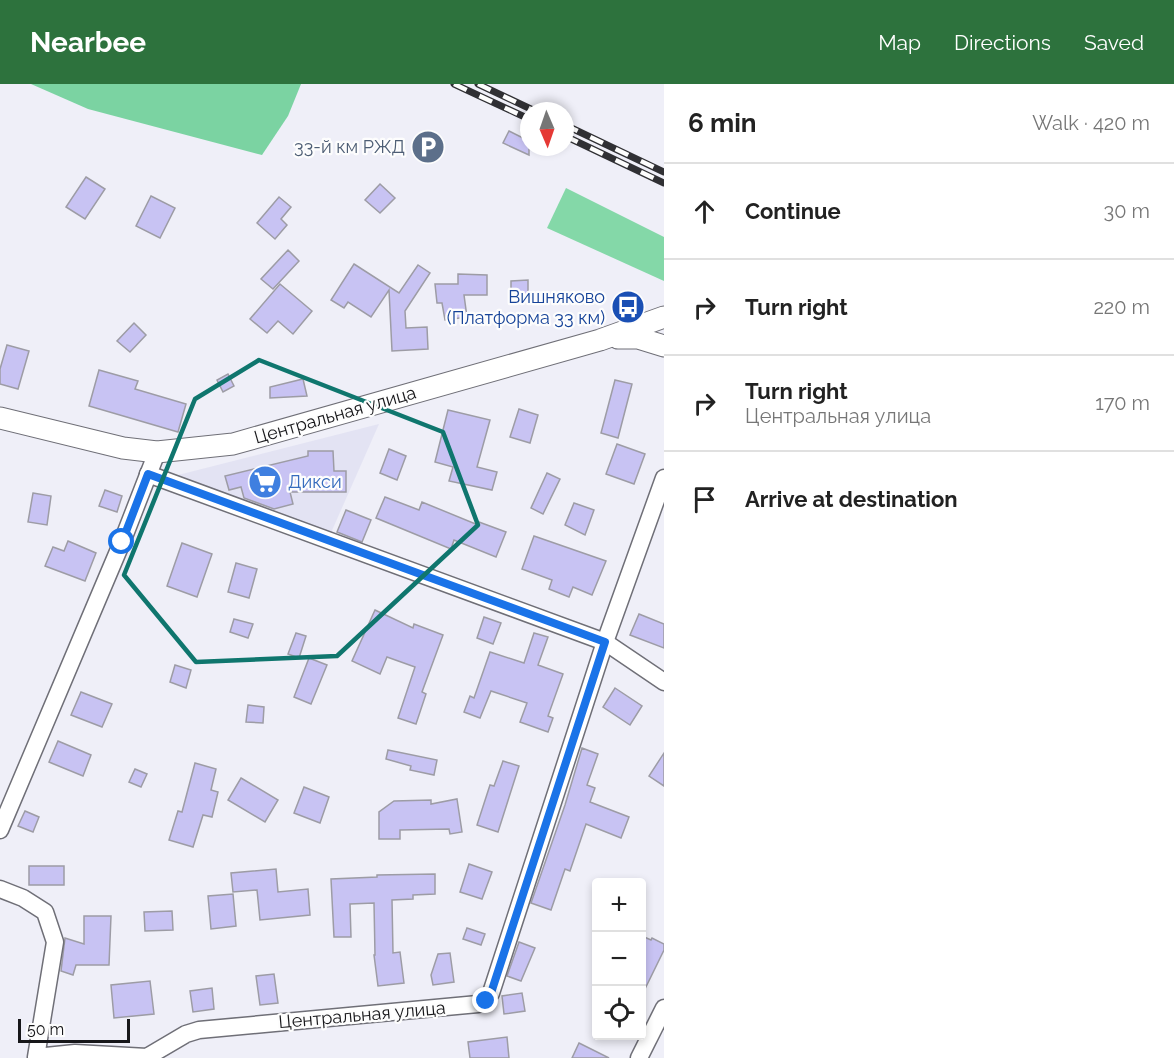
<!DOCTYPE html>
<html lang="en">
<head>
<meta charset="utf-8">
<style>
  :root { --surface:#fff; --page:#f6f6f6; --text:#222; --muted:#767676; --line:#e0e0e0; --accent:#2d723d }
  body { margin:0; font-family:Raleway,sans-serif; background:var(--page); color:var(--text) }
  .controls { position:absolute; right:18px; bottom:18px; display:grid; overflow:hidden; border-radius:6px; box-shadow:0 3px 9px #0003 }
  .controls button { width:54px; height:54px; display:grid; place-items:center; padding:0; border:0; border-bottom:2px solid var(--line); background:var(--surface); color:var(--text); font:30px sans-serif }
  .compass { position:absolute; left:520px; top:18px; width:54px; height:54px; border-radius:50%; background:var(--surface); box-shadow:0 3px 9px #0003; rotate:178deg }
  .scale { position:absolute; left:18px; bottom:15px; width:112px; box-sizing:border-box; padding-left:6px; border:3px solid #17171a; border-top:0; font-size:16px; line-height:21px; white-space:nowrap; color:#17171a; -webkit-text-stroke:4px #fdfdfd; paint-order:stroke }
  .stop { position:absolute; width:18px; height:18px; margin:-14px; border:4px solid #1a73e8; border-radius:50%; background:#fff }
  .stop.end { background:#1a73e8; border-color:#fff; box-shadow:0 2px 6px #0008 }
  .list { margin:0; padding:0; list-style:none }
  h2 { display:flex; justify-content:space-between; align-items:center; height:78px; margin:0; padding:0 24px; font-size:26px }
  h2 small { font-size:20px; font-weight:400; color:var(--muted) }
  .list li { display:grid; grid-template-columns:39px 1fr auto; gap:18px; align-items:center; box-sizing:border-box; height:96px; padding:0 24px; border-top:2px solid var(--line) }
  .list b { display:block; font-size:22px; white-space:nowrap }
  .list p { margin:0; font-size:20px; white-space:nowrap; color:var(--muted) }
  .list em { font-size:20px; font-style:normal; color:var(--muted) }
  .icon { flex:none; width:33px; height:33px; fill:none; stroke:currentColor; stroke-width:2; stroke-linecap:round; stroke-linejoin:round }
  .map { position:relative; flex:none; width:664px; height:974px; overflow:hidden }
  header { display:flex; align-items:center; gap:36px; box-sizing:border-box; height:84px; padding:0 30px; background:var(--accent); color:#fff }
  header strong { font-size:28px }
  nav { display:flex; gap:33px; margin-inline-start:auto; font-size:21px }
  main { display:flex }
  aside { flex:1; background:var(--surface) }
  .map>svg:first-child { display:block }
  .built { fill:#e3e3f3 }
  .green { fill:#84d8a8 }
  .forest { fill:#7bd3a2 }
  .building { fill:#c8c3f3; stroke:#9d9ca5; stroke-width:1.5 }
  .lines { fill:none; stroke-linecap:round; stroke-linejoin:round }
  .minor-casing { stroke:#6f6f77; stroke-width:19 }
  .tertiary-casing { stroke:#6f6f77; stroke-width:23 }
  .minor { stroke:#fff; stroke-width:16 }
  .tertiary { stroke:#fff; stroke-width:21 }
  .rail-casing { stroke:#303034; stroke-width:7 }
  .rail { stroke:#fdfdfd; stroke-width:4.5; stroke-dasharray:14; stroke-linecap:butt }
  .route { stroke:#1a73e8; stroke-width:8 }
  .marked { fill:none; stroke:#0f766e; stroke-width:4.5; stroke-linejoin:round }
  .labels { text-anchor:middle; stroke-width:4.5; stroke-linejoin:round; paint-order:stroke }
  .service-label { font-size:18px; fill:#4e5e75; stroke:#fdfdfd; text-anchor:end }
  .transit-label { font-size:18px; fill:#164399; stroke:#fdfdfd; text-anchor:end }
  .street-label { font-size:18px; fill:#17171a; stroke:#fdfdfd }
  .shop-label { font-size:18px; fill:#366cbe; stroke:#fdfdfd; text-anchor:start }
</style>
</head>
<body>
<header>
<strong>Nearbee</strong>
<nav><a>Map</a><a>Directions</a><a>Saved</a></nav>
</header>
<main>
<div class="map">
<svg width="664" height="974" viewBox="0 0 664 974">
  <rect width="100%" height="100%" fill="#efeff8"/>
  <path class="built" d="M379,340L330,451L178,391Z"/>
  <path class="green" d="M566,104L664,153V197L547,144Z"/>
  <path class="forest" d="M31,0H301L288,32L262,71L88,25Z"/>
  <g class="building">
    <path d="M509,47L529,57V71L503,59Z"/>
    <path d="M86,93L105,105L85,135L66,123Z"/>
    <path d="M380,100L395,114L380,129L365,116Z"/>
    <path d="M151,112L175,124L160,154L136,142Z"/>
    <path d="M279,113L291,123L281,135L287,141L275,155L257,139Z"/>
    <path d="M288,166L299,177L273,205L261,195Z"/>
    <path d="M354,180L399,209L418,181L430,189L405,227L406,244L427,243L428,265L392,267L389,206L371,233L348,218L344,224L331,216Z"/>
    <path d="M458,190L487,191V211H464L467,233L445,236L442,219H437L435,200H458Z"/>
    <path d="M528,196V212H511V197Z"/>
    <path d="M280,200L312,227L293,250L278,237L267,249L250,235Z"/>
    <path d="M134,239L146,251L130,268L117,257Z"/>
    <path d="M7,261L29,267L18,305L0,300V285Z"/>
    <path d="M99,286L138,297L135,305L186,320L178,348L89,322Z"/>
    <path d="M228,290L234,302L223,308L217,296Z"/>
    <path d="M303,295L307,312L270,314V303Z"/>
    <path d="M615,296L632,300L618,354L601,349Z"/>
    <path d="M519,325L538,331L530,359L510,353Z"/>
    <path d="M448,326L490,336L477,383L497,388L492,406L449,397L453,383L435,378Z"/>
    <path d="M617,360L645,370L634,400L606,390Z"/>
    <path d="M389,365L406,372L397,396L380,389Z"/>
    <path d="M308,367H333L334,387H346V408H290L293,420L274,425L244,414L241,403L229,406L225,392L308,372Z"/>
    <path d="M547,389L560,395L543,430L531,424Z"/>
    <path d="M105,406L122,412L117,428L99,422Z"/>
    <path d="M33,409L51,412L47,441L28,438Z"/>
    <path d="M385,413L419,426L422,418L478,441L479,438L506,448L496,473L454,456L451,465L376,434Z"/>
    <path d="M574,419L594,426L585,451L565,441Z"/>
    <path d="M346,426L371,436L362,458L337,448Z"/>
    <path d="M534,452L606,477L592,511L573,503L569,513L549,505L552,496L522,485Z"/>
    <path d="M68,457L96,469L85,497L45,482L53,463L64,467Z"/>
    <path d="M182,459L212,470L197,513L167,502Z"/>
    <path d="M236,479L257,485L249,514L228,508Z"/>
    <path d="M375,526L413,544L414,540L443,551L422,608L426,610L416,640L398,634L415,583L387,573L380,590L352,577Z"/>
    <path d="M639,530L664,540V564L630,551Z"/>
    <path d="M484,533L501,539L493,560L477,554Z"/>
    <path d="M234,535L253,540L248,554L230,548Z"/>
    <path d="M296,549L306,552L299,574L288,570Z"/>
    <path d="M534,549L548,553L538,581L563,590L548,632L553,634L548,648L520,638L527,619L491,607L480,634L464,628L470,612L474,614L490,568L524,579Z"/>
    <path d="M309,574L327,581L311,620L294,613Z"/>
    <path d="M175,581L191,586L186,604L170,598Z"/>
    <path d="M615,604L642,622L630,641L603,623Z"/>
    <path d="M81,608L112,620L102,643L71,631Z"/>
    <path d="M248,621L264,623L263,639L246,638Z"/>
    <path d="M58,657L91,671L83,692L49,678Z"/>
    <path d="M582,664L598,670L587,701L595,704L590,718L629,733L621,754L586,740L570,787L565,785L551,826L531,819L565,721Z"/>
    <path d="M388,666L437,676L434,691L410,686L411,682L386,675Z"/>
    <path d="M664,669V702L649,692Z"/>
    <path d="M503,677L519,682L498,748L477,741L490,701L494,702Z"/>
    <path d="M195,679L216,685L211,706L218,708L212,733L203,731L193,763L169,756L178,727L182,728Z"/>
    <path d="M135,685L147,690L141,703L129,698Z"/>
    <path d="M241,694L278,716L265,738L228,716Z"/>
    <path d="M304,703L329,713L320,739L294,729Z"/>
    <path d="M457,715L462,748L450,750L449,745L400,746V755H379V728L394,717L431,716V720Z"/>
    <path d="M25,727L39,733L33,748L18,742Z"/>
    <path d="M469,780L492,788L482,815L460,808Z"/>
    <rect x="29" y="782" width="35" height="19"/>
    <path d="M276,785L278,808L308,805L310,831L260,836L257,806L233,808L231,789Z"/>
    <path d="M435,790V810L413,811V815L392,816L393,869L400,868L404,899L378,902L374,871H375L374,819L350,820L351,853H334L331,795L377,793V791Z"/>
    <path d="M233,810L236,842L211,845L208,812Z"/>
    <path d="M172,827L173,846L145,847L144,828Z"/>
    <path d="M84,832H111L109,881H76L73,891L61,887L65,854L84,860Z"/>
    <path d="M467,844L485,850L481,861L463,855Z"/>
    <path d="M642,852L651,856L652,854L664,860V866L642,911Z"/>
    <path d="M519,858L535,864L521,897L507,892Z"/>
    <path d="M450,869L454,898L433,901L431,891L438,870Z"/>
    <path d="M274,890L278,919L260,921L256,892Z"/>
    <path d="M150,897L154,930L114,934L111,901Z"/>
    <path d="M212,904L214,925L193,928L190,907Z"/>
    <path d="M522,909L525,927L504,930L502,912Z"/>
    <path d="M507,953L509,974H470L468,958Z"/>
    <path d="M579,959L609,974H572Z"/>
  </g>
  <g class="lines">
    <defs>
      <g id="minor">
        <path d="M148,390L605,558L664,598"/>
        <path d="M0,746L122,458L157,368"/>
        <path d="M0,805L23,814L45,828L55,858L36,973L75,969L147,973L186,950L199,946L478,920L486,917L491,909L605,558L664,394"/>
        <path d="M639,974L664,924"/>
      </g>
      <g id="tertiary">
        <path d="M618,254H638L664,262"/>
        <path d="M0,334L123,364L157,368L233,360L600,256L664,233"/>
      </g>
    </defs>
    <use href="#minor" class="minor-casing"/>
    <use href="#tertiary" class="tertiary-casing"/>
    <use href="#minor" class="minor"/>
    <use href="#tertiary" class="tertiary"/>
    <defs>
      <g id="rail">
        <path d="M454,0L529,35"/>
        <path d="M478,0L535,27"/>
        <path d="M565,41L664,88"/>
        <path d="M565,52L664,99"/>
      </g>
    </defs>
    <use href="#rail" class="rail-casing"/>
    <use href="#rail" class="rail"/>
  </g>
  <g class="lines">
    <path class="route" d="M122,458L148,390L605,558L491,909L486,917"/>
  </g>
  <path class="marked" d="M259,276L443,348L478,441L337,572L196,578L124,491L195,315Z"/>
  <defs>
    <symbol id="parking-disc" viewBox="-11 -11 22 22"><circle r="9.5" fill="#5c6f8a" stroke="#fdfdfd"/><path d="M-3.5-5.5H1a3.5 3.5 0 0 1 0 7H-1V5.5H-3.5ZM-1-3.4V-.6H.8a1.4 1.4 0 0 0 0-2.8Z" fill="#fff"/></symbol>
    <symbol id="bus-disc" viewBox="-11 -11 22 22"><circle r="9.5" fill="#1a4fb4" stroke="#fdfdfd"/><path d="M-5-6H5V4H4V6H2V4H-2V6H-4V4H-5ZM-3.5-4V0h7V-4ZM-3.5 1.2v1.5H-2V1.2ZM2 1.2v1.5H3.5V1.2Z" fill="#fff"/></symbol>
    <symbol id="supermarket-disc" viewBox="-11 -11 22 22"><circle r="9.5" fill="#3f7fe0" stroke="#fdfdfd"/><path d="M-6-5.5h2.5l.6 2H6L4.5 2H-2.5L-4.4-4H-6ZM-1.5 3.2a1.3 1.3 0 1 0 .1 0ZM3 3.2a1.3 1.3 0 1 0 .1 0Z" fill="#fff"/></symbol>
  </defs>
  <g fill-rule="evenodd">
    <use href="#parking-disc" x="409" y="44" width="38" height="38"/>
    <use href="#bus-disc" x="609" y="204" width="38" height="38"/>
    <use href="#supermarket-disc" x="246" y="379" width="38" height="38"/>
  </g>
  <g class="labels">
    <g class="service-label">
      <text x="405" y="69">33-й км РЖД</text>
    </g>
    <g class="transit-label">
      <text x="605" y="219">Вишняково<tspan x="605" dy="21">(Платформа 33 км)</tspan></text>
    </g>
    <g class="street-label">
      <text transform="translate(335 331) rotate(-16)" y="6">Центральная улица</text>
      <text transform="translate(362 931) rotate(-5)" y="6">Центральная улица</text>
    </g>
    <g class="shop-label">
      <text x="288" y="404">Дикси</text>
    </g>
  </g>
</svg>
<div class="controls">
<button>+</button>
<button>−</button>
<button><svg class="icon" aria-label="locate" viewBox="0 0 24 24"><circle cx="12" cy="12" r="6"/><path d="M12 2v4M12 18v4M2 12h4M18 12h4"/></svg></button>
</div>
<svg class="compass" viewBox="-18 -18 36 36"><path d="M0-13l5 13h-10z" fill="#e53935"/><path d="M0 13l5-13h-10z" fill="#767676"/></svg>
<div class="scale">50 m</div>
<div class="stop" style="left:122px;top:458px"></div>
<div class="stop end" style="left:486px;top:917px"></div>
</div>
<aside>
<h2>6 min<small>Walk · 420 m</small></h2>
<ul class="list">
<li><svg class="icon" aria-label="ahead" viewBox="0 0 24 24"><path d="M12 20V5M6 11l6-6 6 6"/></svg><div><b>Continue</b></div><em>30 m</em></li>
<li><svg class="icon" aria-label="right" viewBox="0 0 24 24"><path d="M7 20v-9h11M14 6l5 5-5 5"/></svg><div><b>Turn right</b></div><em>220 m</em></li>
<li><svg class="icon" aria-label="right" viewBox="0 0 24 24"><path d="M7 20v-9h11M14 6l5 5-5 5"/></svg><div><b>Turn right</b><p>Центральная улица</p></div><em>170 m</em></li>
<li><svg class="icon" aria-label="arrive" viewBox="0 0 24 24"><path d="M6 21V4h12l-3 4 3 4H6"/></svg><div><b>Arrive at destination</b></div></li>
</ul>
</aside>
</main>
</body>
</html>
